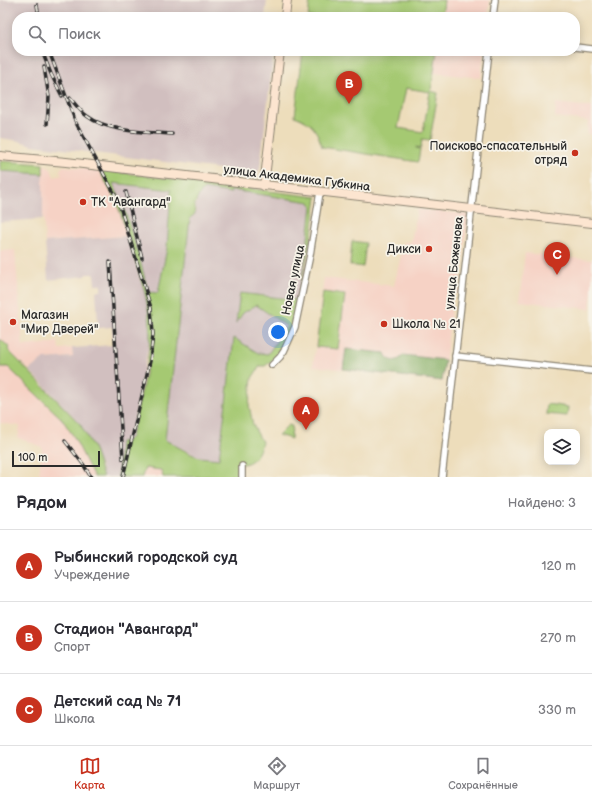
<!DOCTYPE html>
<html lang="ru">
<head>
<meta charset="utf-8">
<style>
  :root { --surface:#fff; --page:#f7f7f7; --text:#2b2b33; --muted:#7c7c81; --line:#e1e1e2; --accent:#c8321e }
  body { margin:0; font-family:"Balsamiq Sans",sans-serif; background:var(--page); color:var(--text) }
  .controls { position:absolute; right:12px; bottom:12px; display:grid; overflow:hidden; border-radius:8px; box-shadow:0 2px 10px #0003 }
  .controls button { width:36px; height:36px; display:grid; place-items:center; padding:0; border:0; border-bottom:1px solid var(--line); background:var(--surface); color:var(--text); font:20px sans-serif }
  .scale { position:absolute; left:12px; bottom:10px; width:88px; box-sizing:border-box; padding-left:4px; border:2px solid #2b2b2b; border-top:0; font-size:11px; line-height:14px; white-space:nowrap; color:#2b2b2b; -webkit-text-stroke:3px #f7f3e8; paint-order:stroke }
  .you { position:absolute; left:278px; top:332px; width:14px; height:14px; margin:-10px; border:3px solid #fff; border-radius:50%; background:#1a73e8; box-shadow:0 0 0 6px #1a73e833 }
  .badge { display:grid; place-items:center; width:26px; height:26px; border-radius:50%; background:var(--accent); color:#fff; font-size:13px; font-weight:700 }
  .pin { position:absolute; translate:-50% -33px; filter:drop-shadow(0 1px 2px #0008) }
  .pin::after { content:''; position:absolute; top:21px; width:14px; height:12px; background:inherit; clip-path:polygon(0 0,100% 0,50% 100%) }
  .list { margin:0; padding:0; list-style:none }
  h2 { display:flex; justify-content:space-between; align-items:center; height:52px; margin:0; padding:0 16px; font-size:17px }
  h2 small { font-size:13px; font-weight:400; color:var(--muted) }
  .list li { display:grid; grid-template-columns:26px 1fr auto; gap:12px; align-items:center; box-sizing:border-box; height:72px; padding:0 16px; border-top:1px solid var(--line) }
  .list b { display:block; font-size:15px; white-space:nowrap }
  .list p { margin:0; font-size:13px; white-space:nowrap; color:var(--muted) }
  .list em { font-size:13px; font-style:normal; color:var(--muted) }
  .icon { flex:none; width:22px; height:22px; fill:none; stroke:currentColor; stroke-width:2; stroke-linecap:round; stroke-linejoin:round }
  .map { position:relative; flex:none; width:592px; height:477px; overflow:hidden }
  .search { position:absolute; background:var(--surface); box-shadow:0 2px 10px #0003; left:12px; right:12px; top:12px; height:44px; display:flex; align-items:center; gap:10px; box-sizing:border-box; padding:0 14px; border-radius:16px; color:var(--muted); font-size:15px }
  .sheet { height:268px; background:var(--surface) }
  nav { display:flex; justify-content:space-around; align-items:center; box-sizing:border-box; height:56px; border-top:1px solid var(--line); background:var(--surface); font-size:11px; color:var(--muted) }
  nav a { display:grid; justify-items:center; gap:2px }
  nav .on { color:var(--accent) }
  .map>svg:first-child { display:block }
  .built { fill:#f6d2c5 }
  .industrial { fill:#d1bfbf }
  .green { fill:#a5c972; stroke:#687a4e; fill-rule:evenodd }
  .forest { fill:#84ad64; stroke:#586c48 }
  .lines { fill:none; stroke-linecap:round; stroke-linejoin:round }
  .street-casing { stroke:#8c8473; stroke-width:8 }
  .secondary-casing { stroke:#8c8473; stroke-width:10 }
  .street { stroke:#fff; stroke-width:5.5 }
  .secondary { stroke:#fce5d0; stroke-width:8 }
  .rail-casing { stroke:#2b2b2b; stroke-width:3.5 }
  .rail { stroke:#f7f3e8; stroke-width:2; stroke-dasharray:6; stroke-linecap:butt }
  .poi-dot { fill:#c8321e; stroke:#f7f3e8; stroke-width:1.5 }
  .labels { text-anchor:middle; stroke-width:3.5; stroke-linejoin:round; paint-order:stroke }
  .poi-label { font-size:12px; fill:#2b2b2b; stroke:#f7f3e8; text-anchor:start }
  .street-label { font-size:12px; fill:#2b2b2b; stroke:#f7f3e8 }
</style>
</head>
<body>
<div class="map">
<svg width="592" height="477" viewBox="0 0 592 477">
  <rect width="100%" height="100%" fill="#f7f3e8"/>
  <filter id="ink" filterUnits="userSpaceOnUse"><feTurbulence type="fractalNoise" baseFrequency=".025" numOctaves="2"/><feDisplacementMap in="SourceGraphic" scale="8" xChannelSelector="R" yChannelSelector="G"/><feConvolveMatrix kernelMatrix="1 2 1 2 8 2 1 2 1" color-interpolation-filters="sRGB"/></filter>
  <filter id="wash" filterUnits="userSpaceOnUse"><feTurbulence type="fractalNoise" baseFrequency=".012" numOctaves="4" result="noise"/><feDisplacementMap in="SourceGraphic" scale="16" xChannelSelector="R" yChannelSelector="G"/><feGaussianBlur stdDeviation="0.9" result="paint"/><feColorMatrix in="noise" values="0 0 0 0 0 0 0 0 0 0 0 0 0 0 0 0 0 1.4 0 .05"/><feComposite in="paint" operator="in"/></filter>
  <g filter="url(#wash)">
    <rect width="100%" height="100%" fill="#edddbb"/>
    <g class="built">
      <path d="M444,0H490L488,17H442Z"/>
      <path d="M437,51H484L481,78L434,73Z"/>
      <path d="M556,103L592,107V134H587L588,121L555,117Z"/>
      <path d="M43,164L51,169L54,177L62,175L60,171L61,168L64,166L99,170L116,201L127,236L45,242L43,212Z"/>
      <path d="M417,209L466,214L468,216L459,294H453L443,382L313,366L324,278L394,286L404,242H411Z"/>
      <path d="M15,250L23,346L53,343L54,342H58L59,349L72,348L73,357L44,359L29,370L8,350V347L0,339V251Z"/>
      <path d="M525,253L592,260V290L590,309L519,301Z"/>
      <path d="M0,367H8L62,419L74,437L94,477H39L42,447L18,438L20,426L0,423Z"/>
      <path d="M144,468L162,470L163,477H142Z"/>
    </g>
    <g class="industrial">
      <path d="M0,0H267L265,17H17V51H274L260,167L258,174L33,145L19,141L0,138Z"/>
      <path d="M0,171L43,174V219L0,222Z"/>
      <path d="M112,183L171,190L167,248L159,293H148L139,256L126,214Z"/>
      <path d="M204,189L230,193L231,190L310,202L312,206L305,262L297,300L240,293L237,322L243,313L256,305L287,326L269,354L258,353L234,339L220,459L199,457L165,440L190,218L195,214L197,197Z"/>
      <path d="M127,236L147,301L150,328L149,343L131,437L127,442L118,477H103L101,467L74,417L29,370L44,359L73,357L72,348L113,345L112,327L88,329V326L98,325L96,291H101V285H95L94,274H86V276L48,280L45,242Z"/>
    </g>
    <g class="green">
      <path d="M310,0H444L442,17H308Z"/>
      <path d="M303,51H437L431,91L438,93L430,140L422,139L421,148L416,147V148L420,149L418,162L322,147C317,129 312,123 295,116ZM406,88L430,92L423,132L398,128Z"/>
      <path d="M0,161L43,164V174L0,171Z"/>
      <path d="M99,170L317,197L312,234L292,326L286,342L279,355L265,366H260L252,378L249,405L253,425L262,442C259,454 253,465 239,464V477H163L161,470L145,468L142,477H118L120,442L127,441L131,437C138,404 151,361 150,328C149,293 131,249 121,215L116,201ZM113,183L171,190L167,248L158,293L148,292L139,256L126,214ZM204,189L231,193V190L310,202L312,206L305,262L297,300L240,293L236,323L243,313L256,305L287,326L268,354L258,353L234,338L219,459L199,457L191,454L165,440L190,218L195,214C193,204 197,197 204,189Z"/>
      <path d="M352,241L366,243L363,267L350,265Z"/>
      <path d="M323,292L345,295L338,349L316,347Z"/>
      <path d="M0,339L9,347L8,350L80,424L93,447L103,477H94L74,437L62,419L8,367H0Z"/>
      <path d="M547,404L568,407L567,416L546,414Z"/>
      <path d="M288,425L292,426L291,439L278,435Z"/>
    </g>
    <path class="forest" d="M346,349L385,353C388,362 398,363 403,355L445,360L442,381L343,369Z"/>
  </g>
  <g filter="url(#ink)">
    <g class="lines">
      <defs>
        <g id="street">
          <path d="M493,17L495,0"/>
          <path d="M575,47L592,49"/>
          <path d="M455,356L592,371"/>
          <path d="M272,365L280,357L284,351L295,327L310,255L320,192"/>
          <path d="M242,477V466"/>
          <path d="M442,477L489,51"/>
        </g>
        <g id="secondary">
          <path d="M285,17L287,0"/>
          <path d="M0,156L66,162L592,223"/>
          <path d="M264,186L280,51"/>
        </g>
      </defs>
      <use href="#street" class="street-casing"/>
      <use href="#secondary" class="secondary-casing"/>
      <use href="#street" class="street"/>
      <use href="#secondary" class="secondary"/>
      <defs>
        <g id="rail">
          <path d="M37,5L39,17"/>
          <path d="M42,51L51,74L62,96"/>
          <path d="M49,51L76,123L118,200L151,308L153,334L150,361L123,477"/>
          <path d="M44,67L49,97L47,124"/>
          <path d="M70,98C75,104 80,111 87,116C108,132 146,132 172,134"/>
          <path d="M126,192L142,258"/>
          <path d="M110,262L123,459"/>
          <path d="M65,441L83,464L91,477"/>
        </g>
      </defs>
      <use href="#rail" class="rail-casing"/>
      <use href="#rail" class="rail"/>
    </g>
  </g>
  <g class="poi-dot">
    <circle cx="575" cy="153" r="4"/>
    <circle cx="83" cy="202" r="4"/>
    <circle cx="429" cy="249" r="4"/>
    <circle cx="13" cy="322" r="4"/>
    <circle cx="384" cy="324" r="4"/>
  </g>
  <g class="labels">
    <g class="poi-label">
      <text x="567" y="150" text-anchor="end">Поисково-спасательный<tspan x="567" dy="14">отряд</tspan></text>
      <text x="91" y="206">ТК "Авангард"</text>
      <text x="421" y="253" text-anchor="end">Дикси</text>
      <text x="21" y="319">Магазин<tspan x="21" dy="14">"Мир Дверей"</tspan></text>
      <text x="392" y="328">Школа № 21</text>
    </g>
    <g class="street-label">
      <text transform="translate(297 178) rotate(7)" y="4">улица Академика Губкина</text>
      <text transform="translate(454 263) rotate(-84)" y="4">улица Баженова</text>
      <text transform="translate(293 280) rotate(-78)" y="4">Новая улица</text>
    </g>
  </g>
</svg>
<div class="controls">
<button><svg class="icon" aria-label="layers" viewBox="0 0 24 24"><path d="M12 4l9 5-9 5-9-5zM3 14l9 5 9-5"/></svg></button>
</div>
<div class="scale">100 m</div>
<div class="you"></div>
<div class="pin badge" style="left:306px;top:430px">A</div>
<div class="pin badge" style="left:349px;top:104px">B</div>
<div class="pin badge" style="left:557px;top:275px">C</div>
<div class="search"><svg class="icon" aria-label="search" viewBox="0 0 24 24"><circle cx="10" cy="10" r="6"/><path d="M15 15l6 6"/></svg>Поиск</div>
</div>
<section class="sheet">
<h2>Рядом<small>Найдено: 3</small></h2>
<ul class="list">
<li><span class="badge">A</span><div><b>Рыбинский городской суд</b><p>Учреждение</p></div><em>120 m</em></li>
<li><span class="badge">B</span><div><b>Стадион &quot;Авангард&quot;</b><p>Спорт</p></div><em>270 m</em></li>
<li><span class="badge">C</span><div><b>Детский сад № 71</b><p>Школа</p></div><em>330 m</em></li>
</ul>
</section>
<nav>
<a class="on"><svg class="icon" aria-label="map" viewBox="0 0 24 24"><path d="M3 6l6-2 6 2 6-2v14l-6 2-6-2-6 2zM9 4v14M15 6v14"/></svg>Карта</a>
<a><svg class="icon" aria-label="directions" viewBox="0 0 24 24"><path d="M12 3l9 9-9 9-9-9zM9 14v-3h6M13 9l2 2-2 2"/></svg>Маршрут</a>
<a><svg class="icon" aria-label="saved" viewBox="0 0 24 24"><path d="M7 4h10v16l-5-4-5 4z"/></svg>Сохранённые</a>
</nav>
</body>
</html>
